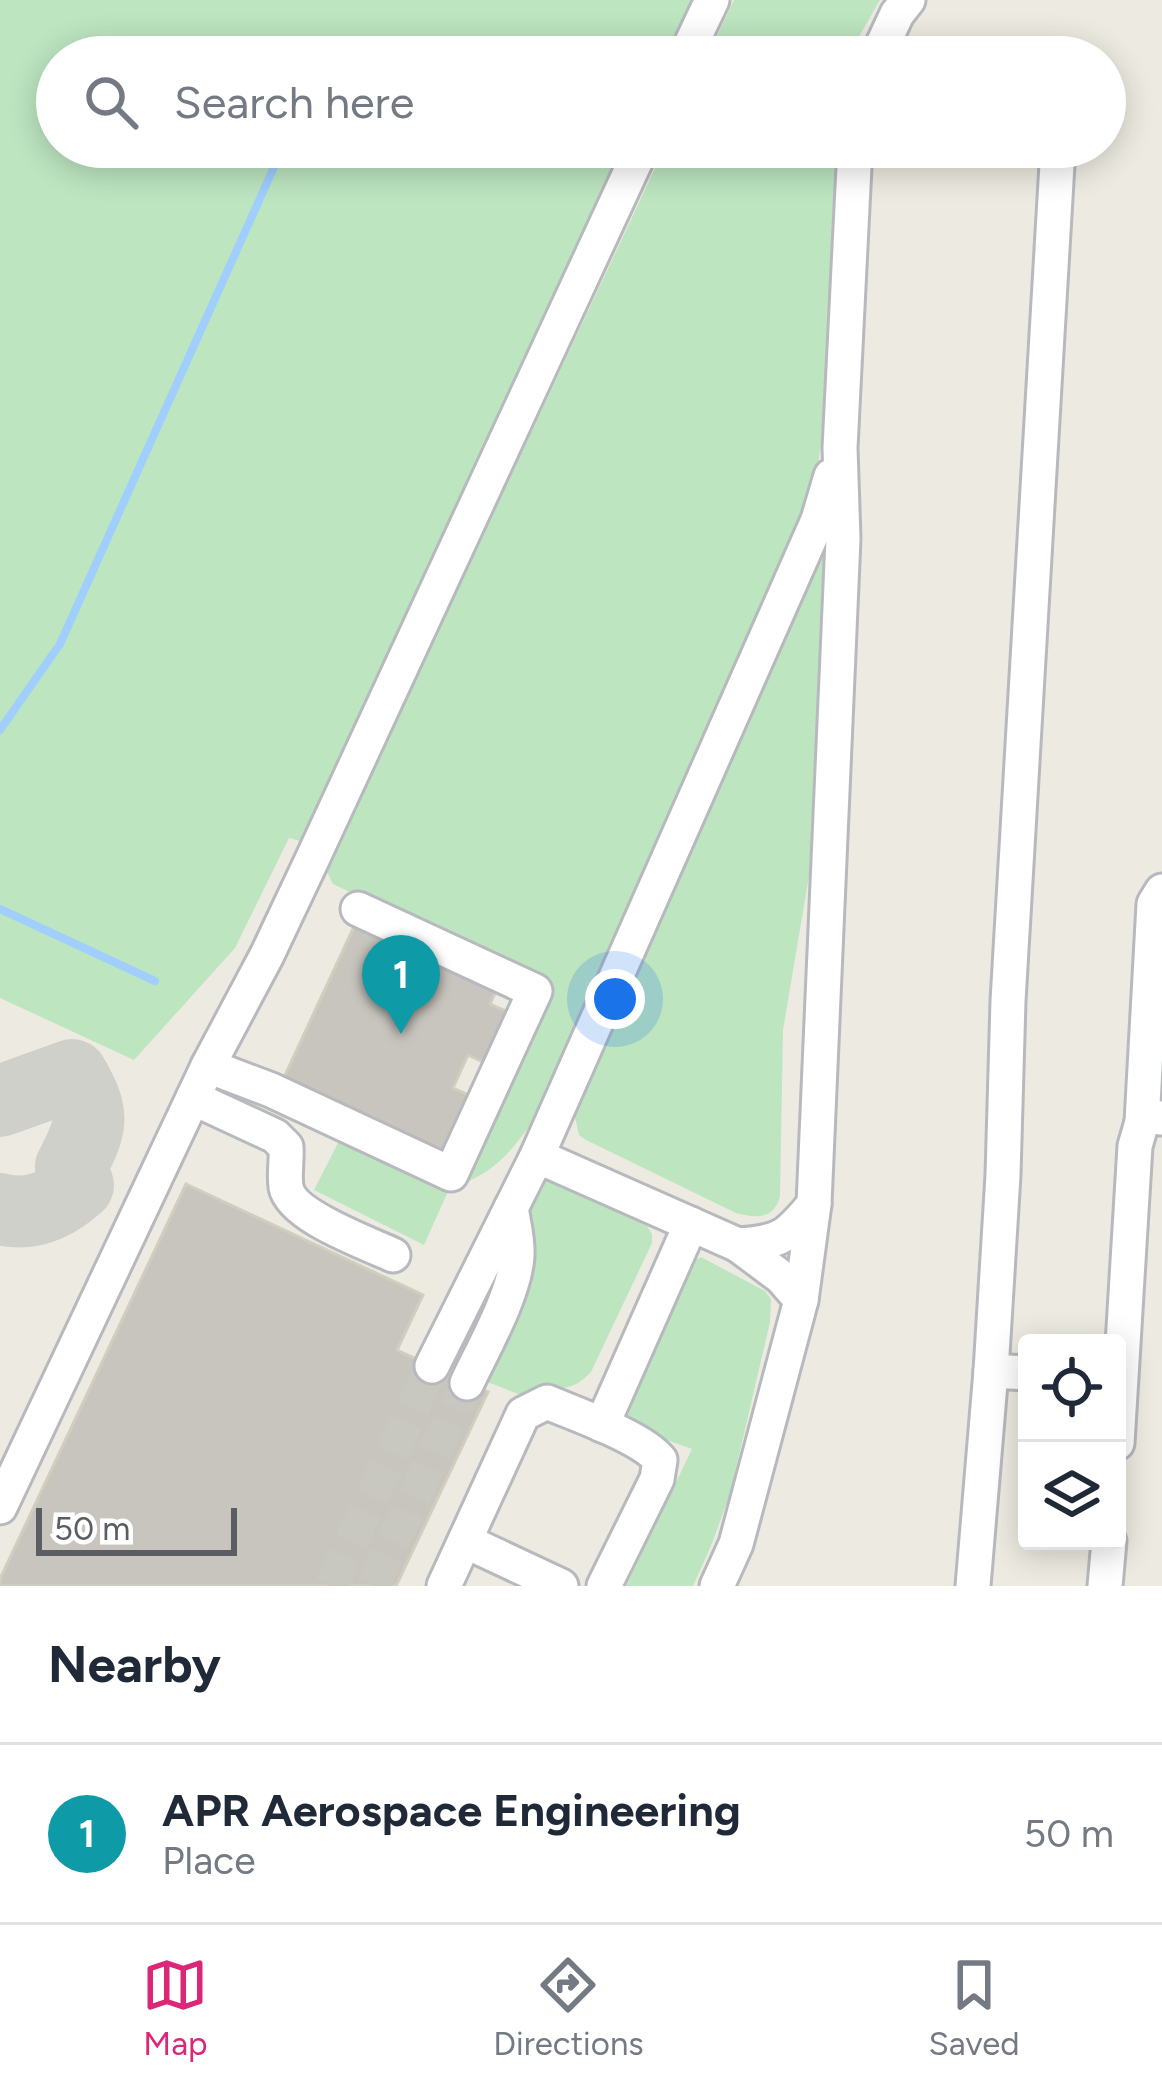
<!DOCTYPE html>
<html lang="en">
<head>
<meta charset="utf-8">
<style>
  :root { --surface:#fff; --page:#f2f2f3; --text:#1f2937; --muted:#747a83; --line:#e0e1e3; --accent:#db2777 }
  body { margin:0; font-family:Figtree,sans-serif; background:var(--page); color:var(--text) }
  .controls { position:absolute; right:36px; bottom:36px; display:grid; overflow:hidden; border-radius:12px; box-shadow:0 6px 30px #0003 }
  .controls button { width:108px; height:108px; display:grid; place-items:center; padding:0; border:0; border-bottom:3px solid var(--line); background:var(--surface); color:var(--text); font:60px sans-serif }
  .scale { position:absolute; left:36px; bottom:30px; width:201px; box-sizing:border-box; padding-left:12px; border:6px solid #5a5d62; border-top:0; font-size:33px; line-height:42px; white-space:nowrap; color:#5a5d62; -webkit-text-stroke:9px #fff; paint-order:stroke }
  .you { position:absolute; left:615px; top:999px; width:42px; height:42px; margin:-30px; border:9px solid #fff; border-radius:50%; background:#1a73e8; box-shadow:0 0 0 18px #1a73e833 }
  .badge { display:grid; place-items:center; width:78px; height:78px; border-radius:50%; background:var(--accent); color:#fff; font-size:39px; font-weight:700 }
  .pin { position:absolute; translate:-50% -99px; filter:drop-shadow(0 3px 6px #0008) }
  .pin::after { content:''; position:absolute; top:63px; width:42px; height:36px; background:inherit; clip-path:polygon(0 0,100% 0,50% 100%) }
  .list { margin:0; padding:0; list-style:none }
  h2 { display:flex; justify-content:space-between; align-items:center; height:156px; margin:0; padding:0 48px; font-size:51px }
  h2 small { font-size:39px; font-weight:400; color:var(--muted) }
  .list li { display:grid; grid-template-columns:78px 1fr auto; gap:36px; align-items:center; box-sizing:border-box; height:180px; padding:0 48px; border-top:3px solid var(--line) }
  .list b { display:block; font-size:45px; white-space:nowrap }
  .list p { margin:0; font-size:39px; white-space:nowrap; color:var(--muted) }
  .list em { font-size:39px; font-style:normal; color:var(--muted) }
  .icon { flex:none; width:66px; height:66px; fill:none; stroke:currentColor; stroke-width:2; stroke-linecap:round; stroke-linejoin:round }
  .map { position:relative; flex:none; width:1162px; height:1586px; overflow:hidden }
  .search { position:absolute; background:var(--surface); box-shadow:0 6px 30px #0003; left:36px; right:36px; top:36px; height:132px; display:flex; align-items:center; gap:30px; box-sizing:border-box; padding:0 42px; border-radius:66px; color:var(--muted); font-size:45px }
  .sheet { height:336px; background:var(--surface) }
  nav { display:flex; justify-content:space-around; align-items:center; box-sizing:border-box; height:168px; border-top:3px solid var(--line); background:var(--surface); font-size:33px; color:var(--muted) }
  nav a { display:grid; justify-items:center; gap:6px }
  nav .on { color:var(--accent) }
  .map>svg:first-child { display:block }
  .green { fill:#bde5c0 }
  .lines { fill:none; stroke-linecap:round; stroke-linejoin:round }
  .stream { stroke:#9fceff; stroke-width:8 }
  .taxiway { stroke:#d0d0cb; stroke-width:72 }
  .building { fill:#c8c5be; stroke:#d1cdbf; stroke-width:3 }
  .minor-tunnel { stroke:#c8c8c1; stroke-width:33; stroke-dasharray:33 16; stroke-linecap:butt }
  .minor-casing { stroke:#b7b9be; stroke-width:39 }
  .minor { stroke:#fff; stroke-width:33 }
</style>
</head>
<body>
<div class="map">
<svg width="1162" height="1586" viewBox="0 0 1162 1586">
  <rect width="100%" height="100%" fill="#edebe1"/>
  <g class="green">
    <path d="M0,0H694L667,57H57V147H625L300,841L289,838L235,948L134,1060L0,998Z"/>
    <path d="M734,0H880L853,47L851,57H707Z"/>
    <path d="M665,147H839L821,442L816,481L804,519L528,1128C506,1158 493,1171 458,1186L551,988L333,884L326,870Z"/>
    <path d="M825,548L809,876L783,1030L780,1196C774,1220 756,1218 736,1213L586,1140L579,1135L575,1117Z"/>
    <path d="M340,1139L449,1189L424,1245L314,1190Z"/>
    <path d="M543,1180H552L647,1226L652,1234V1243L591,1372C564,1401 551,1378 521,1395L485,1381L528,1291L533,1273L535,1256L527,1205Z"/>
    <path d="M701,1257L765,1291L771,1299L770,1322L730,1494L711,1546L693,1586H626L692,1449C670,1440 631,1432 624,1407L689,1264Z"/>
  </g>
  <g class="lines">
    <g class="stream">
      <path d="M0,730L60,644L279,156"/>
      <path d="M0,909L155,981"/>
    </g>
    <path class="taxiway" d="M0,1101L72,1075C96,1116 92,1126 71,1167L78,1185C55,1206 31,1217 0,1209"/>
  </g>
  <g class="building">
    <path d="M358,918L500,982L490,1004L508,1012L485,1063L468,1055L453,1088L473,1097L448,1153L426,1143L423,1149L281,1084Z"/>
    <path d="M186,1184L423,1295L397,1350L488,1392L396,1586H0V1579Z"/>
  </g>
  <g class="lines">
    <g class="minor-tunnel">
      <path d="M331,1586L432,1366"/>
      <path d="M373,1586L467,1383"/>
    </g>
    <defs>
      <g id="minor">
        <path d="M685,57L712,0"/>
        <path d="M877,57L897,14L908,0"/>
        <path d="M208,1066L271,1090L451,1174L535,991L358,909"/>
        <path d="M193,1098L275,1136L286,1147C287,1159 284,1175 286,1187C291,1216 367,1243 393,1255"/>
        <path d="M1142,1122L1154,904L1162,891"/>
        <path d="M537,1156L738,1245"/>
        <path d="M801,1300L781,1277L738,1245C781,1242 787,1237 814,1204"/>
        <path d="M432,1366L537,1156L818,520L831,476"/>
        <path d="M991,1371L1027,1373"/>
        <path d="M467,1383C483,1349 515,1293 517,1256C518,1240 514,1225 511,1208"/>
        <path d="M602,1425L691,1224"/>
        <path d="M1117,1443L1135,1146L1142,1122L1153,1117L1162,1118"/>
        <path d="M0,1507L208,1066L267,955L310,864L642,147"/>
        <path d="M465,1541L561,1586"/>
        <path d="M444,1586L523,1414L547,1402C575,1414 642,1437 660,1460L657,1479L604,1586"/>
        <path d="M717,1586L736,1544L801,1300L814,1204L843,539L840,448L855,147"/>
        <path d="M973,1586L991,1371L1003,1175L1008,1001L1058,147"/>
        <path d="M1105,1586L1109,1541"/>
      </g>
    </defs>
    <use href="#minor" class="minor-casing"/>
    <use href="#minor" class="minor"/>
  </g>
</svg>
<div class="controls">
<button><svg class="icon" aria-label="locate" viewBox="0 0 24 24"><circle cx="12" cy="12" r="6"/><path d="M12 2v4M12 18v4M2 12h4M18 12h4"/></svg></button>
<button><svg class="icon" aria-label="layers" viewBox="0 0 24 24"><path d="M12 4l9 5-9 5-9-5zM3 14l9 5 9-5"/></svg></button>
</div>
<div class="scale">50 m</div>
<div class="you"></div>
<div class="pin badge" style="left:401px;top:1034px;background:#0f9aa8">1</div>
<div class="search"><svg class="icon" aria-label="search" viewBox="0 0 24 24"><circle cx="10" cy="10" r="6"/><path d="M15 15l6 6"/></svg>Search here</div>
</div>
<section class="sheet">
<h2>Nearby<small></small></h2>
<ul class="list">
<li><span class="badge" style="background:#0f9aa8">1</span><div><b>APR Aerospace Engineering</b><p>Place</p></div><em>50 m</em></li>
</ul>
</section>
<nav>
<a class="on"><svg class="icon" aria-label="map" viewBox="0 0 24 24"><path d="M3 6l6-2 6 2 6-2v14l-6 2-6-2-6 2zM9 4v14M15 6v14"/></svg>Map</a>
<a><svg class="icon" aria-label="directions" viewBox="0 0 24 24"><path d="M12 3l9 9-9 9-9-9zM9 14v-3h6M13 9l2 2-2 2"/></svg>Directions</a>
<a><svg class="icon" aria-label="saved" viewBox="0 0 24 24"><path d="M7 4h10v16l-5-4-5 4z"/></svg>Saved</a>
</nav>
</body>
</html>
